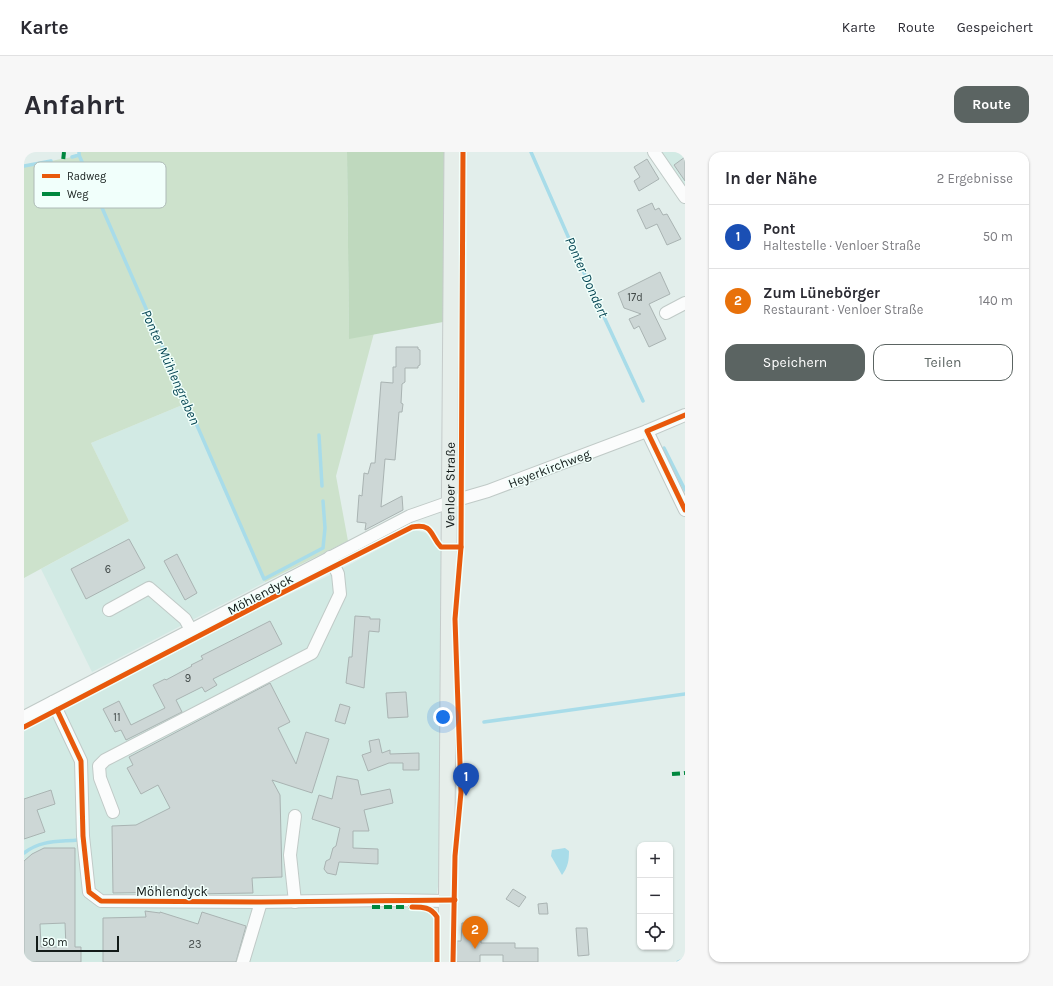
<!DOCTYPE html>
<html lang="de">
<head>
<meta charset="utf-8">
<style>
  :root { --surface:#fff; --page:#f7f7f7; --text:#2b2b33; --muted:#7c7c81; --line:#e1e1e2; --accent:#5b6462 }
  body { margin:0; font-family:Karla,sans-serif; background:var(--page); color:var(--text) }
  .controls { position:absolute; right:12px; bottom:12px; display:grid; overflow:hidden; border-radius:8px; box-shadow:0 1px 3px #0004 }
  .controls button { width:36px; height:36px; display:grid; place-items:center; padding:0; border:0; border-bottom:1px solid var(--line); background:var(--surface); color:var(--text); font:20px sans-serif }
  .scale { position:absolute; left:12px; bottom:10px; width:83px; box-sizing:border-box; padding-left:4px; border:2px solid #121a18; border-top:0; font-size:11px; line-height:14px; white-space:nowrap; color:#121a18; -webkit-text-stroke:3px #f1fffb; paint-order:stroke }
  .you { position:absolute; left:419px; top:565px; width:14px; height:14px; margin:-10px; border:3px solid #fff; border-radius:50%; background:#1a73e8; box-shadow:0 0 0 6px #1a73e833 }
  .badge { display:grid; place-items:center; width:26px; height:26px; border-radius:50%; background:var(--accent); color:#fff; font-size:13px; font-weight:700 }
  .pin { position:absolute; translate:-50% -33px; filter:drop-shadow(0 1px 2px #0008) }
  .pin::after { content:''; position:absolute; top:21px; width:14px; height:12px; background:inherit; clip-path:polygon(0 0,100% 0,50% 100%) }
  .list { margin:0; padding:0; list-style:none }
  h2 { display:flex; justify-content:space-between; align-items:center; height:52px; margin:0; padding:0 16px; font-size:17px }
  h2 small { font-size:13px; font-weight:400; color:var(--muted) }
  .list li { display:grid; grid-template-columns:26px 1fr auto; gap:12px; align-items:center; box-sizing:border-box; height:64px; padding:0 16px; border-top:1px solid var(--line) }
  .list b { display:block; font-size:15px; white-space:nowrap }
  .list p { margin:0; font-size:13px; white-space:nowrap; color:var(--muted) }
  .list em { font-size:13px; font-style:normal; color:var(--muted) }
  .actions { display:flex; gap:8px; padding:12px 16px }
  .actions a { flex:1; padding:9px 0; border:1px solid var(--accent); border-radius:12px; text-align:center; font-size:14px; color:var(--accent) }
  .actions .main { background:var(--accent); color:#fff }
  .icon { flex:none; width:22px; height:22px; fill:none; stroke:currentColor; stroke-width:2; stroke-linecap:round; stroke-linejoin:round }
  .map { position:relative; flex:none; width:661px; height:810px; overflow:hidden; border-radius:12px }
  header { display:flex; align-items:center; gap:24px; box-sizing:border-box; height:56px; padding:0 20px; background:var(--surface); border-bottom:1px solid var(--line) }
  header strong { font-size:19px }
  nav { display:flex; gap:22px; margin-inline-start:auto; font-size:14px }
  .intro { display:flex; align-items:center; justify-content:space-between; box-sizing:border-box; height:96px; padding:0 24px }
  h1 { margin:0; font-size:28px }
  .button { padding:10px 18px; border-radius:12px; background:var(--accent); color:#fff; font-size:14px; font-weight:700 }
  main { display:flex; gap:24px; padding:0 24px }
  aside { flex:1; background:var(--surface); border-radius:12px; box-shadow:0 1px 3px #0004 }
  .map>svg:first-child { display:block }
  .built { fill:#d2eae4 }
  .green { fill:#cde2cc }
  .forest { fill:#bfd9be }
  .water { fill:#a8dce9 }
  .lines { fill:none; stroke-linecap:round; stroke-linejoin:round }
  .stream { stroke:#a8dce9; stroke-width:3.5 }
  .building { fill:#cdd7d6; stroke:#a9b3b2; fill-rule:evenodd }
  .minor-casing { stroke:#c0cac7; stroke-width:14 }
  .major-casing { stroke:#c5cbca; stroke-width:17 }
  .minor { stroke:#fbfcfc; stroke-width:12 }
  .major { stroke:#e6eeea; stroke-width:15 }
  .quiet { stroke:#00873e; stroke-width:4; stroke-dasharray:8 4; stroke-linecap:butt }
  .cycleway-casing { stroke:#f1fffb; stroke-width:8 }
  .cycleway { stroke:#e8590c; stroke-width:5 }
  .labels { text-anchor:middle; stroke-width:3; stroke-linejoin:round; paint-order:stroke }
  .number-label { font-size:11px; fill:#414948 }
  .street-label { font-size:13px; fill:#121a18; stroke:#f1fffb }
  .water-label { font-size:14px; font-style:italic; fill:#084855; stroke:#f1fffb }
  .key { fill:#f1fffb; stroke:#aebab7; stroke-width:1 }
  .key-label { font-size:11px; fill:#121a18 }
</style>
</head>
<body>
<header>
<strong>Karte</strong>
<nav><a>Karte</a><a>Route</a><a>Gespeichert</a></nav>
</header>
<div class="intro"><h1>Anfahrt</h1><a class="button">Route</a></div>
<main>
<div class="map">
<svg width="661" height="810" viewBox="0 0 661 810">
  <rect width="100%" height="100%" fill="#e2eeeb"/>
  <g class="built">
    <path d="M638,0H661V36Z"/>
    <path d="M163,251L241,430L68,520L17,417L105,369L67,291Z"/>
    <path d="M391,378L402,381L419,400L416,722L410,758V810H0V565L127,499L133,510L243,453L304,424Z"/>
  </g>
  <path class="green" d="M55,0H323L325,186L350,181L312,324L324,389L241,430L163,251L67,291L105,369L0,426V14L48,5L55,3Z"/>
  <path class="forest" d="M323,0H420L419,170L325,187Z"/>
  <path class="water" d="M541,696L545,699C545,708 544,715 538,723L527,704L528,698Z"/>
  <g class="lines">
    <g class="stream">
      <path d="M507,0L568,139L619,249"/>
      <path d="M55,3L240,427L299,396L301,376L299,349"/>
      <path d="M48,5L55,3V0"/>
      <path d="M0,14L27,9"/>
      <path d="M295,283L298,334"/>
      <path d="M640,296L661,338"/>
      <path d="M460,570L661,542"/>
      <path d="M0,701C17,688 33,690 54,688"/>
      <path d="M654,810L661,807"/>
    </g>
  </g>
  <g class="building">
    <path d="M661,5V29L650,13Z"/>
    <path d="M623,7L635,27L615,39L610,29L616,25L610,15Z"/>
    <path d="M628,51L631,58L635,56L639,63L643,62L657,87L643,93L633,72L622,77L613,58Z"/>
    <path d="M636,120L646,142L625,152L642,187L625,195L615,174L610,177L605,167L617,162L600,156L594,141Z"/>
    <path d="M372,195H394V197L396,198V213L394,214V216H381V230L378,232L377,251L379,252L378,260H375L371,308L361,307L357,355L378,344L379,358L341,378L342,371L333,370L335,343L338,344L340,321L344,322L347,311H351L357,230L369,231V215H372Z"/>
    <path d="M105,387L121,416L62,447L47,417Z"/>
    <path d="M153,402L173,441L161,448L140,409Z"/>
    <path d="M331,464L346,465V467H356L355,480L345,479L340,536L322,531L325,505H328Z"/>
    <path d="M246,469L258,492L189,527L193,533L181,540L178,535L152,548L158,560L102,588L97,578L91,580L79,557L95,549L107,573L141,556L129,533L141,527L142,528L168,514L167,513L179,507L177,504Z"/>
    <path d="M246,531L266,570L254,576L272,612L282,580L305,587L288,641L248,628L256,643L258,725L228,726L229,741L165,742H159V740L89,741L88,674L112,673L146,656L134,633L117,642L103,616L109,613L105,605Z"/>
    <path d="M382,540L384,565L364,566L362,541Z"/>
    <path d="M316,552L326,555L321,572L311,569Z"/>
    <path d="M355,587L358,601L366,598V602L395,601V618H379V611H365L344,619L338,603L347,600L345,589Z"/>
    <path d="M313,624L334,628L337,643L366,637L369,651L340,658L345,679H329V696L354,697V712L315,710L312,723L303,721L300,717L302,709L306,707L309,696L312,694L316,676L288,667L295,643L308,647Z"/>
    <path d="M27,638L31,652L13,658L21,680L0,687V647Z"/>
    <path d="M20,696H51V795H57V810H0V709L8,702ZM41,771L42,795H17L16,772Z"/>
    <path d="M489,737L502,745L495,755L482,747Z"/>
    <path d="M523,751L524,762H515L514,752Z"/>
    <path d="M121,759L136,761V760L174,772L178,760L222,774L212,810H79V766L122,765Z"/>
    <path d="M438,771H456L455,784H457V791H491V796H514V810H479V803H456V810H432L433,791V789H437Z"/>
    <path d="M552,776H563L565,803L554,804Z"/>
  </g>
  <g class="lines">
    <defs>
      <g id="minor">
        <path d="M630,0L661,45"/>
        <path d="M642,161L661,151"/>
        <path d="M623,279L661,358"/>
        <path d="M85,458L125,436L161,467L167,478"/>
        <path d="M29,550L57,609L59,684L65,740L77,749L237,750L363,748L422,749"/>
        <path d="M0,565L386,364L426,350L464,339L623,279L661,263"/>
        <path d="M89,660L76,626L75,614L81,608L288,501L316,442L314,422L306,405"/>
        <path d="M271,664L266,703L271,750"/>
        <path d="M219,810L237,750"/>
      </g>
      <g id="major">
        <path id="s1" d="M422,810L428,0"/>
      </g>
    </defs>
    <use href="#minor" class="minor-casing"/>
    <use href="#major" class="major-casing"/>
    <use href="#minor" class="minor"/>
    <use href="#major" class="major"/>
    <g class="quiet">
      <path d="M38,19L40,0"/>
      <path d="M648,622L661,621"/>
      <path d="M348,755H390"/>
    </g>
    <defs>
      <g id="cycleway">
        <path d="M661,263L623,279L661,358"/>
        <path d="M33,558L57,609L59,684L65,740L77,749L237,750L431,748"/>
        <path d="M0,575L236,452L388,375C410,371 406,384 417,395H437"/>
        <path d="M388,755C399,755 407,755 413,765V810"/>
        <path d="M429,810L431,704L437,640L431,467L437,395L439,0"/>
      </g>
    </defs>
    <use href="#cycleway" class="cycleway-casing"/>
    <use href="#cycleway" class="cycleway"/>
  </g>
  <g class="labels">
    <g class="number-label">
      <text x="611" y="149">17d</text>
      <text x="84" y="421">6</text>
      <text x="164" y="530">9</text>
      <text x="93" y="569">11</text>
      <text x="171" y="796">23</text>
    </g>
    <g class="street-label">
      <text transform="translate(525 316) rotate(-21)" y="5">Heyerkirchweg</text>
      <text dy="5" stroke="none"><textPath href="#s1" startOffset="477">Venloer Straße</textPath></text>
      <text transform="translate(236 442) rotate(-28)" y="5">Möhlendyck</text>
      <text x="148" y="744">Möhlendyck</text>
    </g>
    <g class="water-label">
      <text transform="translate(563 125) rotate(66)" y="5">Ponter Dondert</text>
      <text transform="translate(147 215) rotate(66)" y="5">Ponter Mühlengraben</text>
    </g>
  </g>
  <rect x="10" y="10" width="132" height="46" rx="6" class="key"/>
  <rect x="18" y="22" width="18" height="4" fill="#e8590c"/>
  <rect x="18" y="40" width="18" height="4" fill="#00873e"/>
  <g class="key-label">
    <text x="43" y="28">Radweg</text>
    <text x="43" y="46">Weg</text>
  </g>
</svg>
<div class="controls">
<button>+</button>
<button>−</button>
<button><svg class="icon" aria-label="locate" viewBox="0 0 24 24"><circle cx="12" cy="12" r="6"/><path d="M12 2v4M12 18v4M2 12h4M18 12h4"/></svg></button>
</div>
<div class="scale">50 m</div>
<div class="you"></div>
<div class="pin badge" style="left:442px;top:644px;background:#1a4fb4">1</div>
<div class="pin badge" style="left:451px;top:797px;background:#e8710a">2</div>
</div>
<aside>
<h2>In der Nähe<small>2 Ergebnisse</small></h2>
<ul class="list">
<li><span class="badge" style="background:#1a4fb4">1</span><div><b>Pont</b><p>Haltestelle · Venloer Straße</p></div><em>50 m</em></li>
<li><span class="badge" style="background:#e8710a">2</span><div><b>Zum Lünebörger</b><p>Restaurant · Venloer Straße</p></div><em>140 m</em></li>
</ul>
<div class="actions"><a class="main">Speichern</a><a>Teilen</a></div>
</aside>
</main>
</body>
</html>
